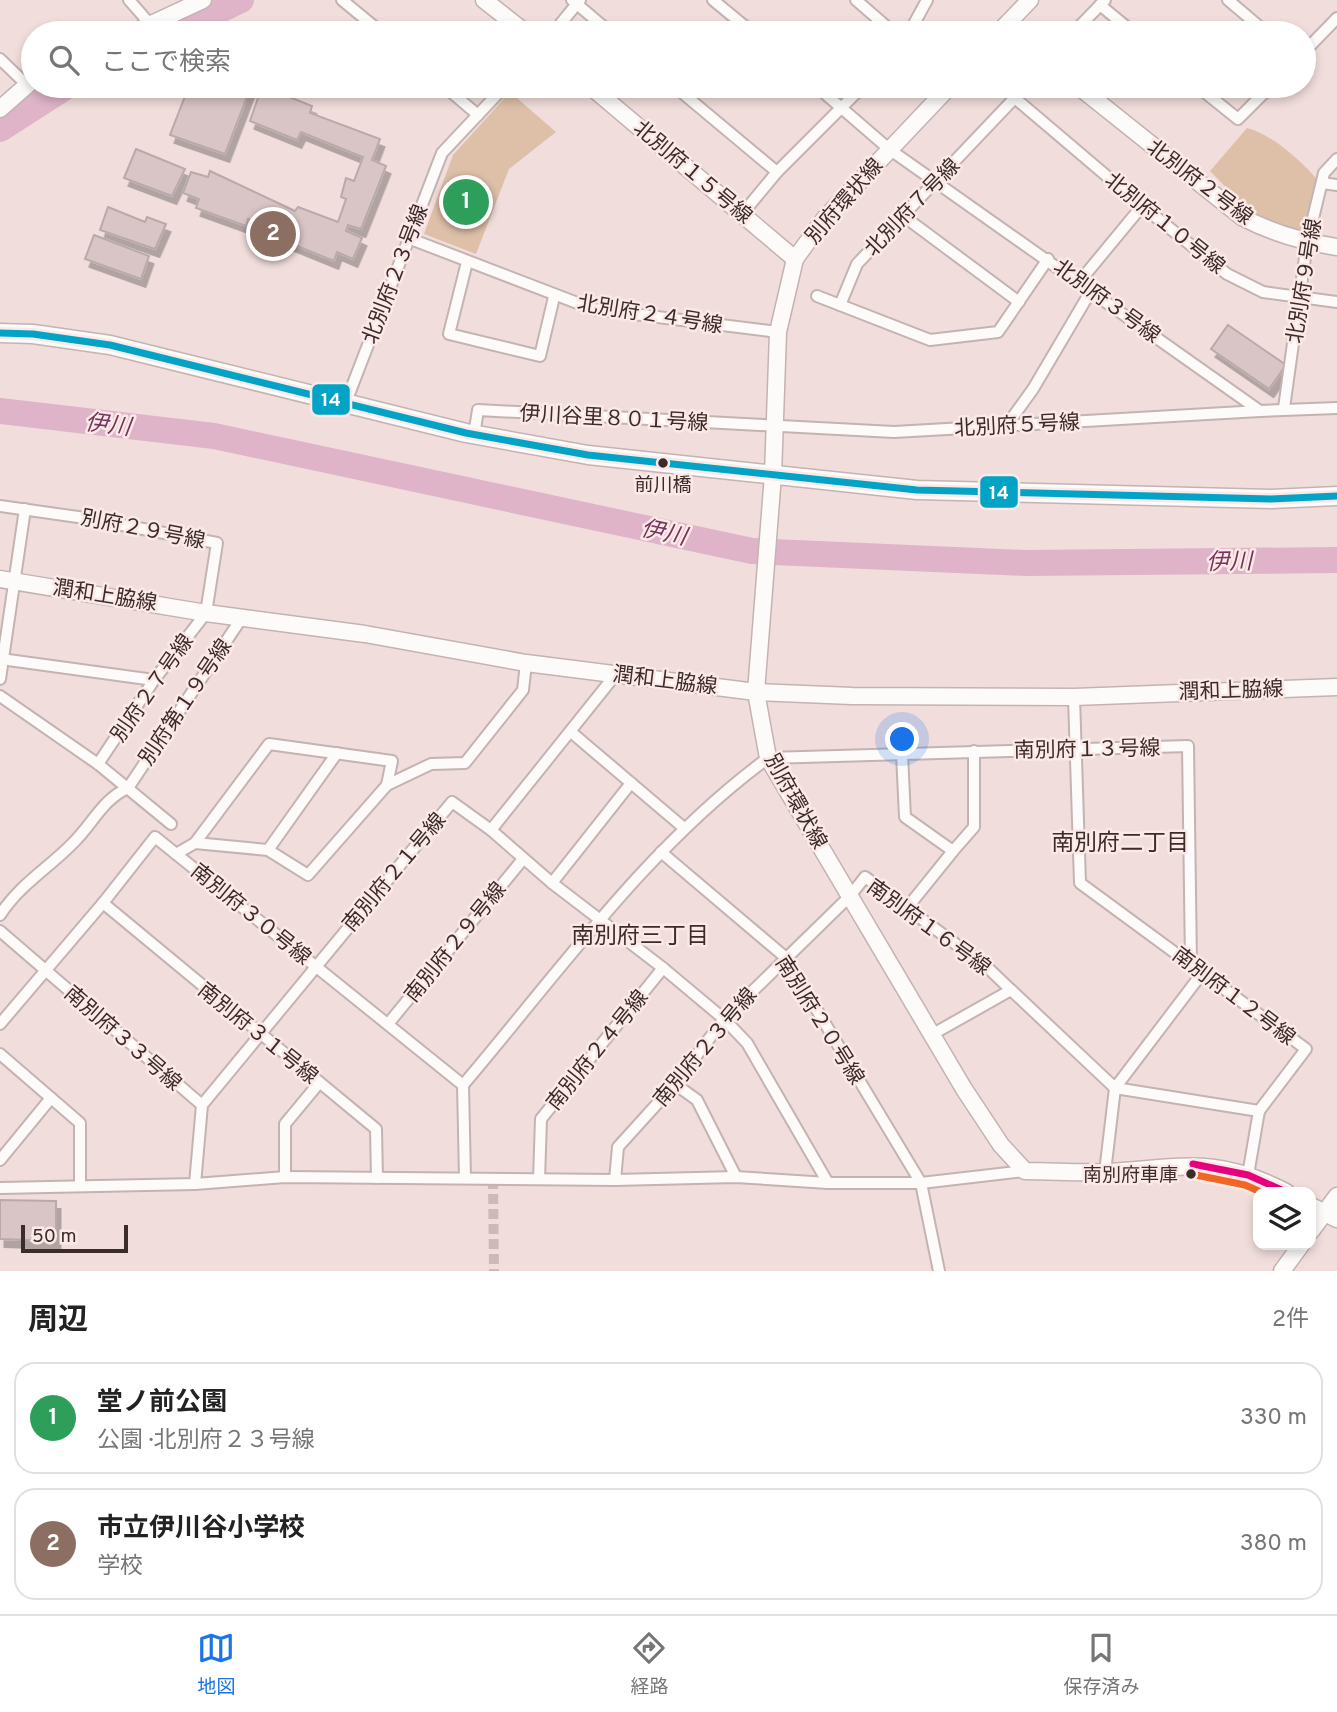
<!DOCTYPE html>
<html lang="ja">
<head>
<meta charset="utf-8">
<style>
  :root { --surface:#fff; --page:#f2f2f2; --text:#222; --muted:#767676; --line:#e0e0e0; --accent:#1a73e8 }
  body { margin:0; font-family:Overpass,"Noto Sans JP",sans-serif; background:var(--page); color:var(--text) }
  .controls { position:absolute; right:21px; bottom:21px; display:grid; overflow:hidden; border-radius:14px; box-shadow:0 4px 10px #0003 }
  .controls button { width:63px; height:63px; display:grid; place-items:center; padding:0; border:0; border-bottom:2px solid var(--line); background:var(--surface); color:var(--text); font:35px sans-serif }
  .scale { position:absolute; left:21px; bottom:18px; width:107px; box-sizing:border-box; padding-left:7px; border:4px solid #3b2b29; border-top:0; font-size:19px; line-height:24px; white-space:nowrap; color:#3b2b29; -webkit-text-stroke:5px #fbe9e7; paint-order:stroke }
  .you { position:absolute; left:903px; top:740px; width:24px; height:24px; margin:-18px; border:5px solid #fff; border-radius:50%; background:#1a73e8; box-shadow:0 0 0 10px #1a73e833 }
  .badge { display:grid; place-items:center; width:46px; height:46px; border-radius:50%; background:var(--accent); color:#fff; font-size:23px; font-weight:700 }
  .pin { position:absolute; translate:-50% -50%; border:4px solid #fff; box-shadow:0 2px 7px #0006 }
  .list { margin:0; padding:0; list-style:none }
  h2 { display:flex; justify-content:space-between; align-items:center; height:91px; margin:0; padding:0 28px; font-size:30px }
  h2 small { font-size:23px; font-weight:400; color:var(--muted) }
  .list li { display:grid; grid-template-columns:46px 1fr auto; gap:21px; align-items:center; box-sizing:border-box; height:112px; margin:0 14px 14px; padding:0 14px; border:2px solid var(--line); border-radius:21px }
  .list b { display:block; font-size:26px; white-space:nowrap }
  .list p { margin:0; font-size:23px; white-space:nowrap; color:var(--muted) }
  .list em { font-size:23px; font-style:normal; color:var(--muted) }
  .icon { flex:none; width:38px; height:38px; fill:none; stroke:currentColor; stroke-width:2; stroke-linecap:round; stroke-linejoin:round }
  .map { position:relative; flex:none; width:1337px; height:1271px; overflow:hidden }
  .search { position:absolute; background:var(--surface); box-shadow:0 4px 10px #0003; left:21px; right:21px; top:21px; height:77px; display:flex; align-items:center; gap:18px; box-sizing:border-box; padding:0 24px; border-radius:38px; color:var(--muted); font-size:26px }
  .sheet { height:343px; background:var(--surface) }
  nav { display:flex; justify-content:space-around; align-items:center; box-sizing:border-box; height:98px; border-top:2px solid var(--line); background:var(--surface); font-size:19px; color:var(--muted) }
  nav a { display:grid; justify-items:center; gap:4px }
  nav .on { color:var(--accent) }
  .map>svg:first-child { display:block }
  .green { fill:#dec0a8 }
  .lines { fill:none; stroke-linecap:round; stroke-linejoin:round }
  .river { stroke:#dfb4c9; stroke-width:26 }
  .building { fill:#dac5c6; stroke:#b9a9aa; stroke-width:2; filter:url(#shadow) }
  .street-tunnel { stroke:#cdbab8; stroke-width:10; stroke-dasharray:10 5; stroke-linecap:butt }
  .street-casing { stroke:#c3b3b1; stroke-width:14 }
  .secondary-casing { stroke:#c3b3b1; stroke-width:19 }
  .primary-casing { stroke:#c3b3b1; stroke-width:21 }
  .street { stroke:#fdfafa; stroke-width:10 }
  .secondary { stroke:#fdfafa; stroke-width:16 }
  .primary { stroke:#fdfafa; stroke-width:18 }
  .bus-1-casing { stroke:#fbe9e7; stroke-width:12 }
  .bus-2-casing { stroke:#fbe9e7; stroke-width:12 }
  .bus-3-casing { stroke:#fbe9e7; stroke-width:12 }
  .bus-1 { stroke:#03a3c6; stroke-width:7 }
  .bus-2 { stroke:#e5007d; stroke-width:7 }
  .bus-3 { stroke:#f26522; stroke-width:7 }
  .bus-dot { fill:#3b2b29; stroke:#fbe9e7; stroke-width:2.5 }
  .labels { text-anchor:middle; stroke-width:5; stroke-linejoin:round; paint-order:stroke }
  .bus-label { font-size:19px; fill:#3b2b29; stroke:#fbe9e7 }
  .street-label { font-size:21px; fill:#3b2b29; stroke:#fbe9e7 }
  .water-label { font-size:23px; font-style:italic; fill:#76355f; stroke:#fbe9e7 }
  .neighbourhood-label { font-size:23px; fill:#3b2b29; stroke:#fbe9e7 }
  .line-badge { stroke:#fbe9e7; stroke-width:2.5 }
  .badge-label { font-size:19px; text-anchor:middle; font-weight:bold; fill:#fff }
</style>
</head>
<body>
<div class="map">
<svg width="1337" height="1271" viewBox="0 0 1337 1271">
  <defs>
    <filter id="shadow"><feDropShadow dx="4.5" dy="8" stdDeviation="0" flood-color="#0004"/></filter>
  </defs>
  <rect width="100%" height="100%" fill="#f1dedc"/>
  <g class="green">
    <path d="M510,92L556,132L509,169L476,254L424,234L453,155Z"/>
    <path d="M1247,128C1272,134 1303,162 1319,182L1306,231L1299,232L1250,212L1210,171Z"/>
  </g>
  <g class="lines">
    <g class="river">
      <path d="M172,33L241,0"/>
      <path d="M0,129L67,86"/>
      <path d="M0,411L214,436L752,551L1025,563L1337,560"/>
    </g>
  </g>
  <g class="building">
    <path d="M189,86H251L225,154L170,135Z"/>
    <path d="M262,86L312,106L310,113L380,139L372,160L386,166L361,229L348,225L346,231L362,238L353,259L337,252L334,261L285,241L288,235L248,219L246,226L196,208L199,199L183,193L191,172L208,177L210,171L295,211L298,207L338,222L346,199L341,197L346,178L354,181L363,157L301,132L297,140L250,121Z"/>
    <path d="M136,149L185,169L172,196L124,178Z"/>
    <path d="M108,207L145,222L147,217L166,224L155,249L100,230Z"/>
    <path d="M94,235L149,256L141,279L85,259Z"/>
    <path d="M1228,325L1286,365L1269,389L1211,349Z"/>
    <path d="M0,1200L56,1201V1241L0,1239Z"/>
  </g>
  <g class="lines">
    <path class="street-tunnel" d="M493,1179L494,1271"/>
    <defs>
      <g id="street">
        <path d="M129,0L150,24"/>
        <path d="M342,0L382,33"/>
        <path d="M572,0L611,33"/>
        <path d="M713,0L753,33"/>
        <path d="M856,0L894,33"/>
        <path d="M1228,0L1267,33"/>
        <path d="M1100,5L1134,33"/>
        <path d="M553,33L580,0"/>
        <path d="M909,33L927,0"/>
        <path d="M1073,33L1105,0"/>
        <path d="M1304,52L1337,18"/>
        <path d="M0,59L26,84"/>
        <path d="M444,86L478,115"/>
        <path d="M674,86L777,172"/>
        <path d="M816,86L889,149L1260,411L1337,408"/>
        <path d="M1026,86L857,264L840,305L930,340L998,332L1048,259"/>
        <path d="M1197,86L1238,119L1271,86"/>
        <path d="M1016,99L1142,206L1227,274L1263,292L1337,302"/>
        <path d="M1322,183L1337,185"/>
        <path d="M743,213L777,172L863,86"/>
        <path d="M902,215L1019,302"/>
        <path d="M408,238L593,309L778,332"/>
        <path d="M467,262L449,334L540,356L554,297"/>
        <path d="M1080,281L1142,206"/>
        <path d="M817,296L840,305"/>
        <path d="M346,402L442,153L505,86"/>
        <path d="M1284,408L1307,243L1324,173L1337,159"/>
        <path d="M1007,425L1033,389L1092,289"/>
        <path d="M474,435L478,410L894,432L1260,411"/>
        <path d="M0,506L85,518L217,543L206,613L154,680L98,764"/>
        <path d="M1,659L154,680"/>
        <path d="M0,679L25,509"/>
        <path d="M0,696L98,764L171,824"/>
        <path d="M571,732L684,828"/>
        <path d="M902,754L905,817L953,851L974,827V751"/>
        <path d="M491,830L616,674"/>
        <path d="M195,843L269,744L392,761L387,785"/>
        <path d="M268,850L337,753"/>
        <path d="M661,852L785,957L921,1183L939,1271"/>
        <path d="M176,854L195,843L268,850L308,875L387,785L431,764L465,763L523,690L526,663"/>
        <path d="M552,883L631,783"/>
        <path d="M103,903L376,1129L377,1178"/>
        <path d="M907,908L953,851"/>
        <path d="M0,915C20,884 49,868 74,842C93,823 103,799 128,788L243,616"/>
        <path d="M0,931L202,1105"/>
        <path d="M0,1024L103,903L155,837L463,1085L465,1178"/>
        <path d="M388,1024L523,859"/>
        <path d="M933,1034L1011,990L1115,1088L1259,1111L1306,1049L1080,883L1074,697"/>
        <path d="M0,1054L80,1123V1186"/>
        <path d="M675,1084L697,1100L736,1177"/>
        <path d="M463,1085C559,972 648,846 768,758L1188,746L1191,964"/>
        <path d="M0,1160L51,1098"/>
        <path d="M1105,1172L1115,1088L1203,972"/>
        <path d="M1248,1175L1259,1111"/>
        <path d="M285,1177V1124L319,1083"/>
        <path d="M539,1179L541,1119L663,968"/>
        <path d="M615,1180L618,1147L675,1084L724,1019L850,896L865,877L988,968L1011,990"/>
        <path d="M195,1184L202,1105L452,802L491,830L552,883L663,968L724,1019L747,1043L828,1183"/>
        <path d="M0,1188L195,1184L285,1177L615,1180L736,1177L828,1183H921L1025,1171"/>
      </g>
      <g id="secondary">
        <path d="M484,0L526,33"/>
        <path d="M132,33L203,0"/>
        <path d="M998,33L1030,0"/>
        <path d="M590,86L795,259"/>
        <path d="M950,86L825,218L795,259L778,332L773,475L756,692L768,758L964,1089L1001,1145L1025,1171C1052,1171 1079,1173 1106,1172C1181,1168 1214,1155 1286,1192"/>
        <path d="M1078,86L1242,217C1272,233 1303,242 1337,247"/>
        <path d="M0,109L33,80"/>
        <path d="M0,579L206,613L365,634L526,663L756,692L852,696L1074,697L1337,687"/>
        <path d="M1311,1206L1337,1219"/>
        <path d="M1311,1231L1337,1196"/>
        <path d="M1282,1271L1301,1245"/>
      </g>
      <path id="primary" d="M0,333L33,334L110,345L466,433L588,455L917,490L1271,499L1337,496"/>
    </defs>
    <use href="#street" class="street-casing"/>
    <use href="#secondary" class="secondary-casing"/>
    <use href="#primary" class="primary-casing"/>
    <use href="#street" class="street"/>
    <use href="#secondary" class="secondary"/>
    <use href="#primary" class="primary"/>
    <defs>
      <path id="bus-1" d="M0,333L33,334L110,345L466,433L588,455L917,490L1271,499L1337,496"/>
      <path id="bus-2" d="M1193,1164L1248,1175L1286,1192"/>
      <path id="bus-3" d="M1191,1174L1245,1185L1261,1192"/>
    </defs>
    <use href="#bus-1" class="bus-1-casing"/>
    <use href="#bus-2" class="bus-2-casing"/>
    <use href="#bus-3" class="bus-3-casing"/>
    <use href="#bus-1" class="bus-1"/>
    <use href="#bus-2" class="bus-2"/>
    <use href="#bus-3" class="bus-3"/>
  </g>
  <g class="bus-dot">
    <circle cx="663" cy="463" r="6"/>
    <circle cx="1191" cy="1174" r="6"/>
  </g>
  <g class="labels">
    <g class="bus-label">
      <text x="663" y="491">前川橋</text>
      <text x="1178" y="1181" text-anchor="end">南別府車庫</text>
    </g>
    <g class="street-label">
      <text transform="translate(693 172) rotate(40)" y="7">北別府１５号線</text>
      <text transform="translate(1200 182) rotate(37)" y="7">北別府２号線</text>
      <text transform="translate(844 201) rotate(-49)" y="7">別府環状線</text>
      <text transform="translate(912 207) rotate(-46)" y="7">北別府７号線</text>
      <text transform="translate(1165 223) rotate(39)" y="7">北別府１０号線</text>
      <text transform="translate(395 274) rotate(-69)" y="7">北別府２３号線</text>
      <text transform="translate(1304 281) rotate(-81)" y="7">北別府９号線</text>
      <text transform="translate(1107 301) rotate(36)" y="7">北別府３号線</text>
      <text transform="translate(650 314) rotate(9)" y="7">北別府２４号線</text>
      <text transform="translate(614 418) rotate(3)" y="7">伊川谷里８０１号線</text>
      <text transform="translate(1017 425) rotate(-3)" y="7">北別府５号線</text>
      <text transform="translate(143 529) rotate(11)" y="7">別府２９号線</text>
      <text transform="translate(105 595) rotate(9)" y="7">潤和上脇線</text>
      <text transform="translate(665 680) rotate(7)" y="7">潤和上脇線</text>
      <text transform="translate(152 688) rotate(-55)" y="7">別府２７号線</text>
      <text transform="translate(1231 690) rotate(-2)" y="7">潤和上脇線</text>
      <text transform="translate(185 702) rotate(-56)" y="7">別府第１９号線</text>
      <text transform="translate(1087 749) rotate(-1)" y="7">南別府１３号線</text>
      <text transform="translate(796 801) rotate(61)" y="7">別府環状線</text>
      <text transform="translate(394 872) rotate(-50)" y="7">南別府２１号線</text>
      <text transform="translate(251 914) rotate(39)" y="7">南別府３０号線</text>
      <text transform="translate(929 927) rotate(36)" y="7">南別府１６号線</text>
      <text transform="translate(455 942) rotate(-51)" y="7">南別府２９号線</text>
      <text transform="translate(1234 996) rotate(37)" y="7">南別府１２号線</text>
      <text transform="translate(820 1020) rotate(58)" y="7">南別府２０号線</text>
      <text transform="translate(258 1033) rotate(39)" y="7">南別府３１号線</text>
      <text transform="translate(123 1038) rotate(41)" y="7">南別府３３号線</text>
      <text transform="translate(705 1047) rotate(-50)" y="7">南別府２３号線</text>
      <text transform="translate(597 1050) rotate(-51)" y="7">南別府２４号線</text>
    </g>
    <g class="water-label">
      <text transform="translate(108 424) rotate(7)" y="8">伊川</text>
      <text transform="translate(664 532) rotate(12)" y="8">伊川</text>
      <text transform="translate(1229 561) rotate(-1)" y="8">伊川</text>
    </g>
    <g class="neighbourhood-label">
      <text x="1120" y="850">南別府二丁目</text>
      <text x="640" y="943">南別府三丁目</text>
    </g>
  </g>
  <g class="line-badge">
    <rect x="311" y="383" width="40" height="33" rx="7" fill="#03a3c6"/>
    <rect x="979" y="475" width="40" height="34" rx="7" fill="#03a3c6"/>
  </g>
  <g class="badge-label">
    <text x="331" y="406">14</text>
    <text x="999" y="499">14</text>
  </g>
</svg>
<div class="controls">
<button><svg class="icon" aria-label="layers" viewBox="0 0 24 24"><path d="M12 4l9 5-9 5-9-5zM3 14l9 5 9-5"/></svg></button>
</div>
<div class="scale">50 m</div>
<div class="you"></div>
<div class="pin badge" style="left:466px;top:202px;background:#2e9e5b">1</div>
<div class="pin badge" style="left:273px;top:234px;background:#8d6e63">2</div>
<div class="search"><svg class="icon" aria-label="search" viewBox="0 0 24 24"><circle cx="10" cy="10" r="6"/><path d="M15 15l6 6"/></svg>ここで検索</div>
</div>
<section class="sheet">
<h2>周辺<small>2件</small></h2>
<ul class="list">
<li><span class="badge" style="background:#2e9e5b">1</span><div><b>堂ノ前公園</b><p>公園 · 北別府２３号線</p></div><em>330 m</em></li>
<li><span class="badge" style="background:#8d6e63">2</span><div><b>市立伊川谷小学校</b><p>学校</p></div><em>380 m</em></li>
</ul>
</section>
<nav>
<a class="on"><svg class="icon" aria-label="map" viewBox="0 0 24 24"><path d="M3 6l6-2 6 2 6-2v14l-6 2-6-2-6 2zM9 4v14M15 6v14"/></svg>地図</a>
<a><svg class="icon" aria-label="directions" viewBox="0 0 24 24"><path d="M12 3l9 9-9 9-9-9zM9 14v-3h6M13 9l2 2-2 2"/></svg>経路</a>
<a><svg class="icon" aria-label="saved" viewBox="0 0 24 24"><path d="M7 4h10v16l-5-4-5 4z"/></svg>保存済み</a>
</nav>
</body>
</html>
